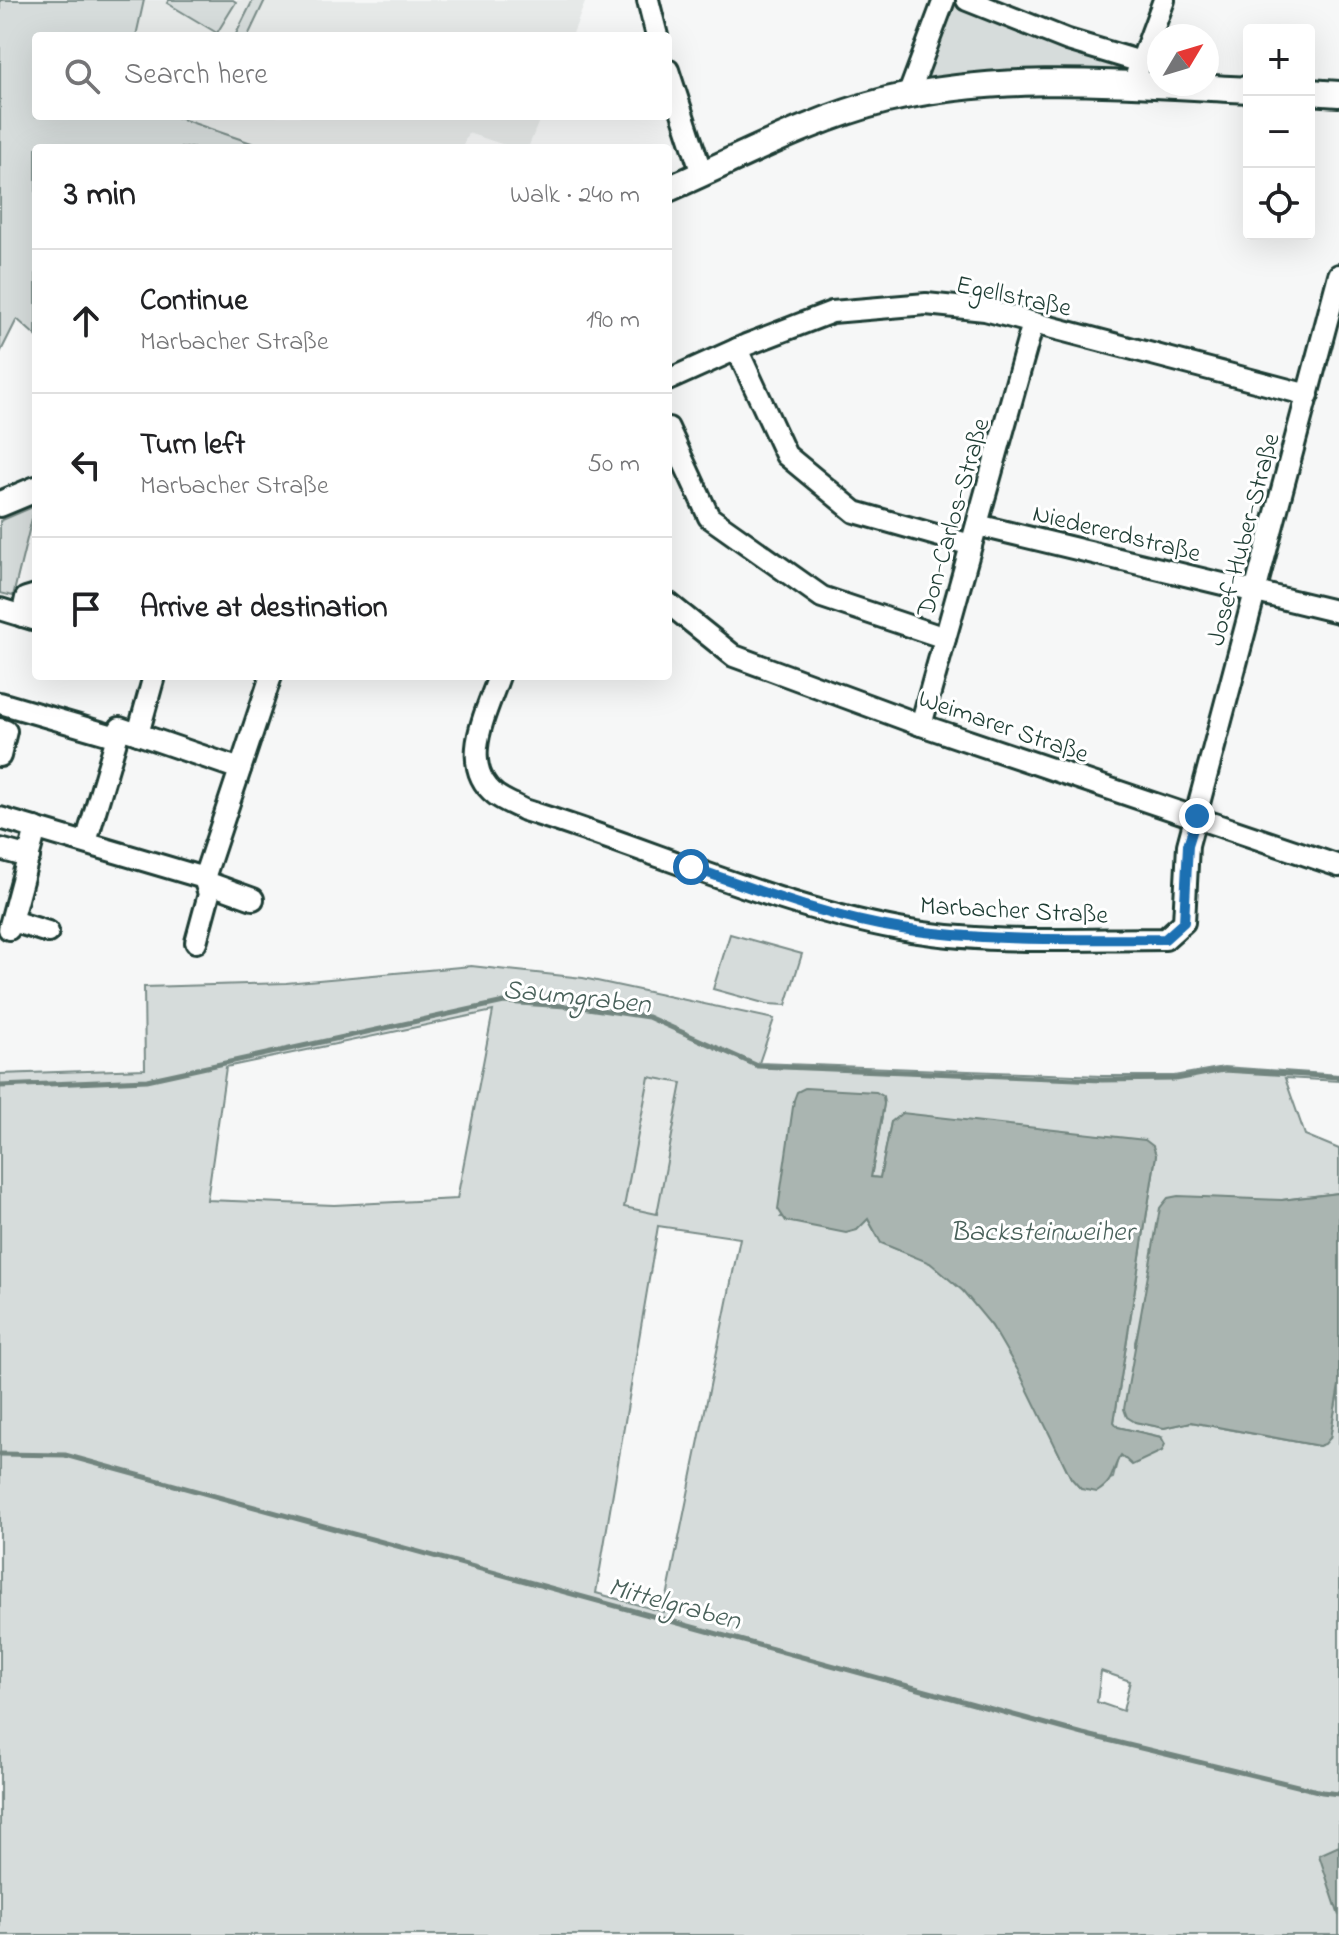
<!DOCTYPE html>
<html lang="en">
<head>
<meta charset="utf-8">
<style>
  :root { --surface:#fff; --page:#f6f6f6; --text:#202124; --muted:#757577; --line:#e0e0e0 }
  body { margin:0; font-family:"Indie Flower",sans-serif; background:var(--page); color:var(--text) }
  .controls { position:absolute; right:24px; top:24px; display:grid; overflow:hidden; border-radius:8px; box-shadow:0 8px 32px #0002 }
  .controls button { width:72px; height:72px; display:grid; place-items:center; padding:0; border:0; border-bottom:2px solid var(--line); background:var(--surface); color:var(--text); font:40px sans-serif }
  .compass { position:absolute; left:1147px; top:24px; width:72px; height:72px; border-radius:50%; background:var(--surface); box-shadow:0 8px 32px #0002; rotate:52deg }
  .stop { position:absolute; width:24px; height:24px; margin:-18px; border:6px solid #1f6fb2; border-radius:50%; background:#fff }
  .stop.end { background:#1f6fb2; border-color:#fff; box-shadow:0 2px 8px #0008 }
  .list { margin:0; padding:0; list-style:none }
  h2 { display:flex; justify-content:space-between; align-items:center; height:104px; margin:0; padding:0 32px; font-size:34px }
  h2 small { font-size:26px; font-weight:400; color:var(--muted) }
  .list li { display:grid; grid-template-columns:52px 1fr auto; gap:24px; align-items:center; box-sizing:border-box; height:144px; padding:0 32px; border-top:2px solid var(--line) }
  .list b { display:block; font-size:30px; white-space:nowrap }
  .list p { margin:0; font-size:26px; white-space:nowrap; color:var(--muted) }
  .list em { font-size:26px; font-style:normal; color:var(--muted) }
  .icon { flex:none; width:44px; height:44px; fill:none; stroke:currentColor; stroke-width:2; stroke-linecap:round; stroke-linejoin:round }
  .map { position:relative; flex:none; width:1339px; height:1935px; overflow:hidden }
  .search { position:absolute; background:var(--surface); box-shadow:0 8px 32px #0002; left:32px; top:32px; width:640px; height:88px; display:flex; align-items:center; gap:20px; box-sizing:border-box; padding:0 28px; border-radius:8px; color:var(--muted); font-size:30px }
  .panel { position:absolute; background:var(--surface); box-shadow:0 8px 32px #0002; left:32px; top:144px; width:640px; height:536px; border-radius:8px }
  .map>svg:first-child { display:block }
  .built { fill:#e6e9e8 }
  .green { fill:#d6dcdb; stroke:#7a8c88; stroke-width:2; fill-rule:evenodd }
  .water { fill:#aab5b1; stroke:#72857f; stroke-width:2 }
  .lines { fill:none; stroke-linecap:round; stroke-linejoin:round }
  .stream { stroke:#72857f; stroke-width:5 }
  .minor-casing { stroke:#1f3d34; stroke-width:26 }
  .tertiary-casing { stroke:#1f3d34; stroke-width:30 }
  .minor { stroke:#fff; stroke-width:20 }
  .tertiary { stroke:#fff; stroke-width:24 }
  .route { stroke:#1f6fb2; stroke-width:10 }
  .labels { text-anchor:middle; stroke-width:6; stroke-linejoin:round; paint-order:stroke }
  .street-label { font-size:26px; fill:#1f3d34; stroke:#fff }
  .water-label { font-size:28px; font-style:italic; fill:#49615a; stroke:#fff }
</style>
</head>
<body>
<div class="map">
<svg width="1339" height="1935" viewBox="0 0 1339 1935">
  <rect width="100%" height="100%" fill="#f6f7f7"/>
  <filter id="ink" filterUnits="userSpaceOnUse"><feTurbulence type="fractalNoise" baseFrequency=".0125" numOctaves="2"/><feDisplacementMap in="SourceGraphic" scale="16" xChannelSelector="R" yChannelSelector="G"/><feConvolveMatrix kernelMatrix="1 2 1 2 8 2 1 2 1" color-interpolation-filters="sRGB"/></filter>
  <g filter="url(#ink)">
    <g class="built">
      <path d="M144,0H586L572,36H136Z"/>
      <path d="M173,116H541L528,148H514L468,133L462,148H266Z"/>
      <path d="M649,1077L682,1083L657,1214L624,1208Z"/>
    </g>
    <g class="green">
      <path d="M0,0H144L136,36H36V116H173L266,148H36V336L17,319L0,353Z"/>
      <path d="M169,0H233L236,2L217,33L167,3Z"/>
      <path d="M253,0H265L248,36H235Z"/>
      <path d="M953,0L1065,44L1135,66L1130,79L916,89Z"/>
      <path d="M35,506L13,596L0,593V521Z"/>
      <path d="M730,934L802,954L786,1005L767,1004L713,989Z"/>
      <path d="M471,966L583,978L774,1019L759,1063L1102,1076H1174L1224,1067L1339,1075V1081L1285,1078L1305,1135L1339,1149V1193L1282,1200L1142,1317L1135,1342V1422L1164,1428L1191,1422L1319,1446L1330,1438L1339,1385V1935H0V1074L145,1069L144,987L286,983ZM493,1011L457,1199L334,1205L207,1200L226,1067ZM649,1077L682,1083L657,1214L624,1207ZM884,1104L871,1177L880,1178L891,1122L1156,1155L1114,1422L1117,1427L1161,1437L1118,1458L1113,1478L1081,1489L1071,1478C1040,1415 1013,1342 963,1291C954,1282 941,1270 930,1263C899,1244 887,1258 868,1219L781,1217ZM658,1226L740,1238L664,1612L596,1593ZM1101,1671L1130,1681L1123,1711L1097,1702Z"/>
    </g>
    <g class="water">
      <path d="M805,1088L876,1092L883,1096L884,1104L871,1177L880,1178L891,1122L902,1113L1145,1140L1153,1146L1156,1155L1114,1422L1118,1427L1161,1437L1165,1444L1162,1451L1132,1465L1121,1455C1110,1471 1116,1480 1097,1492L1081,1489L1071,1478L1020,1374L992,1326L963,1291L930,1263L881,1243L868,1219L857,1230L846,1233L786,1221L778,1209L794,1100L797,1092Z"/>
      <path d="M1339,1193V1385L1330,1438L1325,1444L1319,1446L1191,1422L1164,1428L1135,1422L1127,1417L1124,1409L1160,1208L1168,1198L1178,1196L1282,1200Z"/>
      <path d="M1339,1846V1916L1319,1855Z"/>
    </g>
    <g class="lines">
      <g class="stream">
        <path d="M0,1086L147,1080L504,1002L581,1007L648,1017L758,1066L1102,1080L1175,1079L1224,1070L1339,1077"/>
        <path d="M0,1454L65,1455L1083,1734L1322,1792L1339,1794"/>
      </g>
      <defs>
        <g id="minor">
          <path d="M648,0L657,36"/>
          <path d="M967,0L1068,40L1141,62"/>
          <path d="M668,70L702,174"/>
          <path d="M1137,73L1164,0"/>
          <path d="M908,96L944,0"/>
          <path d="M737,349L786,455L855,512L971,545"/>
          <path d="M668,380L746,345L832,312L926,304L985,310L1308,395"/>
          <path d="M668,428L709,517L822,597L945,638"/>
          <path d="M977,525L1339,612"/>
          <path d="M668,603L734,656L921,725L1339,866"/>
          <path d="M0,609L36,620"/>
          <path d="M22,616L26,598L36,595"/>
          <path d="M154,676L138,734L240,769"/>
          <path d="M499,676C487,712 457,765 496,795C504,801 515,805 524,810C649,848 770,905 899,929C986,945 1077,939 1165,939L1184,922L1188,845L1339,275"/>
          <path d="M0,703L117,737L120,728L138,734"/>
          <path d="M921,725L1033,323"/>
          <path d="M0,729L6,731L0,756"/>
          <path d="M0,818L204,878L271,676"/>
          <path d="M86,842L117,737"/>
          <path d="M0,849L29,857"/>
          <path d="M206,882L253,899"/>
          <path d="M12,921L48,932"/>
          <path d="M9,929L36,828"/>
          <path d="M196,942L209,894L204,878"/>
        </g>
        <g id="tertiary">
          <path d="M1309,92L1339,94"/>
          <path d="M668,189C739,158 811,119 887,100C1005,72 1129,84 1249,90"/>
          <path d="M0,504L36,489"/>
        </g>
      </defs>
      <use href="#minor" class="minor-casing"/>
      <use href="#tertiary" class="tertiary-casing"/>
      <use href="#minor" class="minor"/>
      <use href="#tertiary" class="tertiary"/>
    </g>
  </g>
  <g class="lines" filter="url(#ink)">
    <path class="route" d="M691,867C760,891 830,918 902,929C989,942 1077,939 1165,939L1184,922L1188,845L1197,816"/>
  </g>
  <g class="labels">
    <g class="street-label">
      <text transform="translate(1014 295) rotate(12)" y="9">Egellstraße</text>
      <text transform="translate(952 517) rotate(-74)" y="9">Don-Carlos-Straße</text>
      <text transform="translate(1117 532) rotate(14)" y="9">Niedererdstraße</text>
      <text transform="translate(1242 539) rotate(-75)" y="9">Josef-Huber-Straße</text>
      <text transform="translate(1004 725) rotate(19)" y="9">Weimarer Straße</text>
      <text transform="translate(1014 909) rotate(3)" y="9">Marbacher Straße</text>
    </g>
    <g class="water-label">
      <text transform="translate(577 995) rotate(6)" y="10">Saumgraben</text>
      <text x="1042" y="1240">Backsteinweiher</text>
      <text transform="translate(675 1602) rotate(15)" y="10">Mittelgraben</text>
    </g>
  </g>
</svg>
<div class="controls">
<button>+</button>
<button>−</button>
<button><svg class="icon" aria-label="locate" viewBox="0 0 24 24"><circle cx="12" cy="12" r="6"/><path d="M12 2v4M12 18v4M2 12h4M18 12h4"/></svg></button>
</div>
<svg class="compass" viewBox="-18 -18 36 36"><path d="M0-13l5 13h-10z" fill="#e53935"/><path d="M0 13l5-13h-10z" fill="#757577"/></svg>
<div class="stop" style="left:691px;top:867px"></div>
<div class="stop end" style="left:1197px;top:816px"></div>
<div class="search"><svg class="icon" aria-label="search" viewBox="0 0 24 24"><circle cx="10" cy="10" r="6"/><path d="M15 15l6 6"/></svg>Search here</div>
<section class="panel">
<h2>3 min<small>Walk · 240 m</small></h2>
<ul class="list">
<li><svg class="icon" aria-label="ahead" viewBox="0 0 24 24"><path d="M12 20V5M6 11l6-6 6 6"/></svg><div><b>Continue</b><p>Marbacher Straße</p></div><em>190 m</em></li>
<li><svg class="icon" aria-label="left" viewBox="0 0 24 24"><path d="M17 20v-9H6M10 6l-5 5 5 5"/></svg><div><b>Turn left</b><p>Marbacher Straße</p></div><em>50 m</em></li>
<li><svg class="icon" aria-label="arrive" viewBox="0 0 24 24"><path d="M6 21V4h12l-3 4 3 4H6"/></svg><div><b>Arrive at destination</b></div></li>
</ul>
</section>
</div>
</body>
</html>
